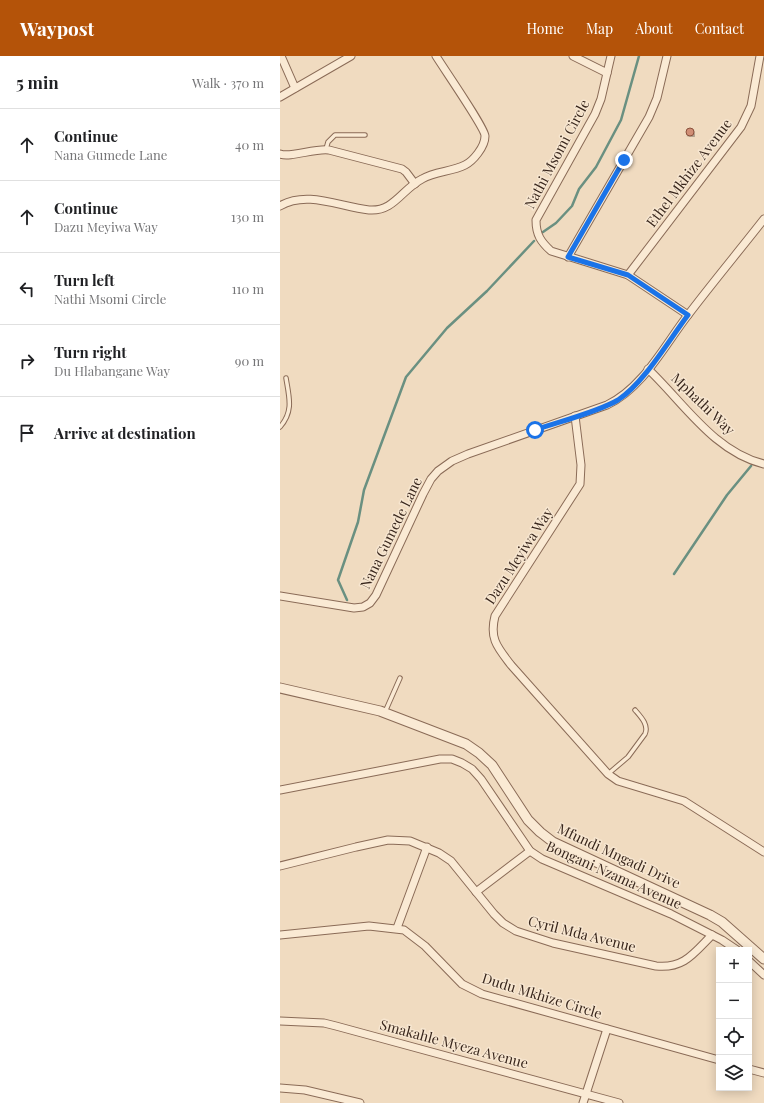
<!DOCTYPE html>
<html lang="en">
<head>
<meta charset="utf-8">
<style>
  :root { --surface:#fff; --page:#f6f6f6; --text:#202124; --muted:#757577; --line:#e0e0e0; --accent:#b45309 }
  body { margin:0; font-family:"Playfair Display",serif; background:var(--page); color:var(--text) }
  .controls { position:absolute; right:12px; bottom:12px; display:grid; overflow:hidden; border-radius:0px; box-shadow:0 2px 10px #0003 }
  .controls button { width:36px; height:36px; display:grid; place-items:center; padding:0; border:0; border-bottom:1px solid var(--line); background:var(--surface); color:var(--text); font:20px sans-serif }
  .stop { position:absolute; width:12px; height:12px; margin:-9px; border:3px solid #1a73e8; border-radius:50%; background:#fff }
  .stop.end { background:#1a73e8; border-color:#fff; box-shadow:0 1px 4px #0008 }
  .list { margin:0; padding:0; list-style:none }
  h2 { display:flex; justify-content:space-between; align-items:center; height:52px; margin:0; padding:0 16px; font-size:17px }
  h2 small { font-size:13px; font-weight:400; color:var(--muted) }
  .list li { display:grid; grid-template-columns:26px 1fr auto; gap:12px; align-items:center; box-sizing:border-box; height:72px; padding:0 16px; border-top:1px solid var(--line) }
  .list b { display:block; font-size:15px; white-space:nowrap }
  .list p { margin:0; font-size:13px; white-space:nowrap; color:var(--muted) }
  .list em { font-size:13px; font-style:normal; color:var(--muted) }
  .icon { flex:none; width:22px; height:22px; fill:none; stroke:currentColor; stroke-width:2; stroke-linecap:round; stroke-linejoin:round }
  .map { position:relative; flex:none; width:484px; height:1047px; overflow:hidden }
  header { display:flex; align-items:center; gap:24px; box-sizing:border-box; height:56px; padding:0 20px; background:var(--accent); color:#fff }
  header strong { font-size:19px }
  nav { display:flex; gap:22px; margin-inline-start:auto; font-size:14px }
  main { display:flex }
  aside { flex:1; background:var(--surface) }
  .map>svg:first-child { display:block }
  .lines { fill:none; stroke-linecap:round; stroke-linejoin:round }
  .stream { stroke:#6a9081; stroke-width:2.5 }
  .building { fill:#d08e74; stroke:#8a513c; filter:url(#shadow) }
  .service-casing { stroke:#8a6b57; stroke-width:5.5 }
  .minor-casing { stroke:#8a6b57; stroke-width:9 }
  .tertiary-casing { stroke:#8a6b57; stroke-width:11 }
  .service { stroke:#faead4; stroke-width:3.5 }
  .minor { stroke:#faead4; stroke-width:7 }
  .tertiary { stroke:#faead4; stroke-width:9 }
  .route { stroke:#1a73e8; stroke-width:5 }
  .labels { text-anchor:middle; stroke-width:3; stroke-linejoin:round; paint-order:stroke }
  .street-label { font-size:14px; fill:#38261c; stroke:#f7e6d0 }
</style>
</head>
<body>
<header>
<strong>Waypost</strong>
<nav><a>Home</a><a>Map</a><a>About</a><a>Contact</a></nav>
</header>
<main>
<aside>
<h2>5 min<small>Walk · 370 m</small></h2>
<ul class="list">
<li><svg class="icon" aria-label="ahead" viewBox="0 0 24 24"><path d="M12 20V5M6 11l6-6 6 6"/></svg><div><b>Continue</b><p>Nana Gumede Lane</p></div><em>40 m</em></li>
<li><svg class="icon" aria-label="ahead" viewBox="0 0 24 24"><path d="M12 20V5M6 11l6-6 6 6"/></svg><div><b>Continue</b><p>Dazu Meyiwa Way</p></div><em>130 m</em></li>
<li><svg class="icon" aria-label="left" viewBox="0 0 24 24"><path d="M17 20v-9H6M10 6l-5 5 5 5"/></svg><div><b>Turn left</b><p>Nathi Msomi Circle</p></div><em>110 m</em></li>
<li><svg class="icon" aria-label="right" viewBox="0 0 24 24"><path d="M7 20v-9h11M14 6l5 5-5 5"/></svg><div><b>Turn right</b><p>Du Hlabangane Way</p></div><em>90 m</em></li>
<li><svg class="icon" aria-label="arrive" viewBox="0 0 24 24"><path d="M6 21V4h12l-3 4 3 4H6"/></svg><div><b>Arrive at destination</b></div></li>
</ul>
</aside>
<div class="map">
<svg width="484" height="1047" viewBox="0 0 484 1047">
  <defs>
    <filter id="shadow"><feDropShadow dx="2" dy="3" stdDeviation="1" flood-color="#0004"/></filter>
  </defs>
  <rect width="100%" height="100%" fill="#f0dbc0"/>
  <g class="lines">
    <g class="stream">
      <path d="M263,176L276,167L292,150L299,133L316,111L341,64L359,0"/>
      <path d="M394,518L447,439L471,410"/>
      <path d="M67,544L58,524L78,466L84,434L126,321L167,272L207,235L254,185"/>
    </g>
  </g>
  <circle class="building" cx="410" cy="76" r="4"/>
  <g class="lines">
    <defs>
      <g id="service">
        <path d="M46,93L48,86L55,79H85"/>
        <path d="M0,371C14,355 9,341 6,322"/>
        <path d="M105,656L120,622"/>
        <path d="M328,718L348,701L365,678C369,669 361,661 355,654"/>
      </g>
      <g id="minor">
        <path d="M1,0L15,32"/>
        <path d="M293,0L327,17"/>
        <path d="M331,0L321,43L315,58L256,164C256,179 261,186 271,195L348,219L408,259"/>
        <path d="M0,41L71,0"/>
        <path d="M0,98C10,102 35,92 49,94L122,113L126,116L135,128"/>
        <path d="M0,150C27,134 60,151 89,154C114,156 122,133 142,123C155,115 171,116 185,109C193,105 205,91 205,80C205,72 164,13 156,0"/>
        <path d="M288,201L369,61L377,42L387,0"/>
        <path d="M348,219L461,71L471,50L480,0"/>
        <path d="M368,313C403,346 434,396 484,408"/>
        <path d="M295,360L301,409L300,428L215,560C209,583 218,592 231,609L328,718L338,725L404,745L484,796"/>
        <path d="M0,540L74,552L83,551L90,547L96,539L143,438L151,423L158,415L172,405L188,398L327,349C363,332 384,290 408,259C433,226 459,195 484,163"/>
        <path d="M0,734L160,703H172L182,707L192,713L201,723L250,795L262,803L391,858L442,884L457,894"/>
        <path d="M0,810L76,791L108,784L130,785L159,797L171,805L214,858L223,867L236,875L273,887L376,910C404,913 414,897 432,879"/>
        <path d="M196,836L250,795"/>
        <path d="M117,872L147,791"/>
        <path d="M0,879L89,870L124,874L145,890L182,928L202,938L439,1004"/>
        <path d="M469,905L484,919"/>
        <path d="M0,965L44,967L56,970L339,1047"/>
        <path d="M469,1013L484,1017"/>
        <path d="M0,1032L25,1034L80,1047"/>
        <path d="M303,1047L327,973"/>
      </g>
      <path id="tertiary" d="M0,632L100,655L186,688L199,697L212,709L248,764L260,776L273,786L430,859L442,866L484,903"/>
    </defs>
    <use href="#service" class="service-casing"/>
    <use href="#minor" class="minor-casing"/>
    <use href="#tertiary" class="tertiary-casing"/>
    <use href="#service" class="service"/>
    <use href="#minor" class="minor"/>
    <use href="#tertiary" class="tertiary"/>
  </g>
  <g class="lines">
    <path class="route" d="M255,374C278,366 318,356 338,344C364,327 389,284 408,259L348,219L288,201L344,104"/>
  </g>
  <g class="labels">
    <g class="street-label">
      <text transform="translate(277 98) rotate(-62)" y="5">Nathi Msomi Circle</text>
      <text transform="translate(409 117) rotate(-53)" y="5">Ethel Mkhize Avenue</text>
      <text transform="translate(423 348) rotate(44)" y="5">Mphathi Way</text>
      <text transform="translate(111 477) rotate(-64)" y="5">Nana Gumede Lane</text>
      <text transform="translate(239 500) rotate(-57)" y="5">Dazu Meyiwa Way</text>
      <text transform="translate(339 800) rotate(25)" y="5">Mfundi Mngadi Drive</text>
      <text transform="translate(334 819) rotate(24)" y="5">Bongani Nzama Avenue</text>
      <text transform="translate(302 878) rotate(14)" y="5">Cyril Mda Avenue</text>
      <text transform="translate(262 940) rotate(17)" y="5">Dudu Mkhize Circle</text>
      <text transform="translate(174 988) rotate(15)" y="5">Smakahle Myeza Avenue</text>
    </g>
  </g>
</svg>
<div class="controls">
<button>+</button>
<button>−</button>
<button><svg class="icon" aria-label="locate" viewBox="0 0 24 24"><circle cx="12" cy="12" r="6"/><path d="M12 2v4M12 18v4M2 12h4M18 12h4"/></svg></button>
<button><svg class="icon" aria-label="layers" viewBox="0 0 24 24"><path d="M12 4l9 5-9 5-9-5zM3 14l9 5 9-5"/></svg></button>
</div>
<div class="stop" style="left:255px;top:374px"></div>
<div class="stop end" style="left:344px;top:104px"></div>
</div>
</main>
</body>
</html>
